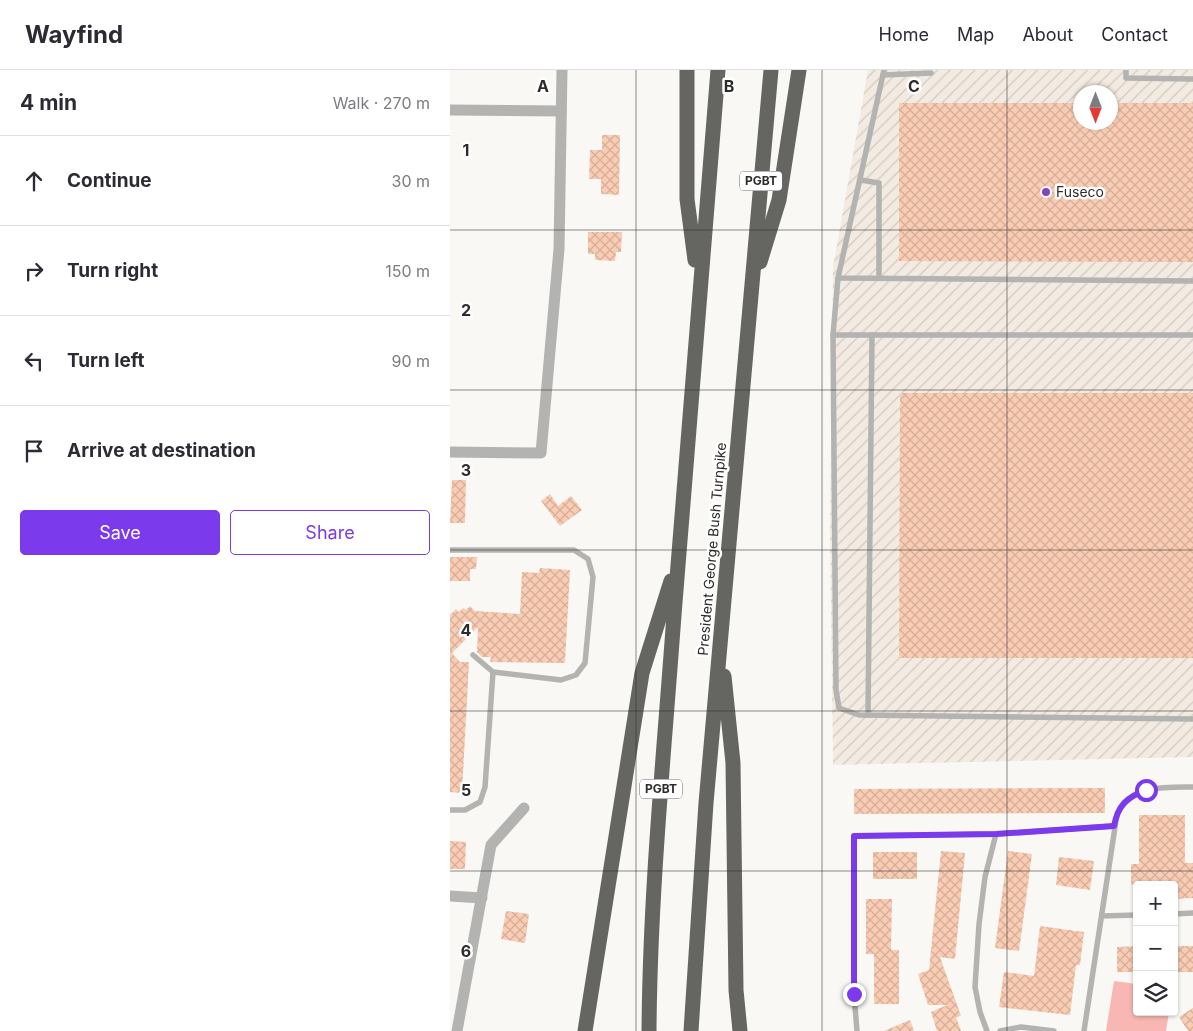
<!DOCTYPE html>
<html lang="en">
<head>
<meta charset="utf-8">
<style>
  :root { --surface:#fff; --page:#f7f7f7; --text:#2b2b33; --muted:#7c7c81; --line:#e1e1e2; --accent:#7c3aed }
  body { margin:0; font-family:Inter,sans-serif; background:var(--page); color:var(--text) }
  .controls { position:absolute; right:15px; bottom:15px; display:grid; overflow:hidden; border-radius:5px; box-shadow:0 1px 4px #0004 }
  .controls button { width:45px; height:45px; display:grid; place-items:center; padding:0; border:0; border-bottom:1px solid var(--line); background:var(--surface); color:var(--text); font:25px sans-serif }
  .compass { position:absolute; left:623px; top:15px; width:45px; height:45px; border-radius:50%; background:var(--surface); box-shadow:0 1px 4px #0004; rotate:180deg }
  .stop { position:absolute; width:15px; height:15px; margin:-11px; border:4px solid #7c3aed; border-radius:50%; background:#fff }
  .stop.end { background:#7c3aed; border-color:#fff; box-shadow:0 1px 5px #0008 }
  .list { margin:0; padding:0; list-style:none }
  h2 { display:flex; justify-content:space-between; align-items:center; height:65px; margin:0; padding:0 20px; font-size:21px }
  h2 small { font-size:16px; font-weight:400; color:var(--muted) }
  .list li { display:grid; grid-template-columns:32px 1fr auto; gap:15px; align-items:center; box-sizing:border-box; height:90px; padding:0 20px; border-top:1px solid var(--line) }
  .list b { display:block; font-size:19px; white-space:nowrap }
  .list em { font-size:16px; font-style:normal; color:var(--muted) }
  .actions { display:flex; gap:10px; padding:15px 20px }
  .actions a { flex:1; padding:11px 0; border:1px solid var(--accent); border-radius:5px; text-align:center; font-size:18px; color:var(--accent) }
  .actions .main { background:var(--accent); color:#fff }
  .icon { flex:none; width:28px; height:28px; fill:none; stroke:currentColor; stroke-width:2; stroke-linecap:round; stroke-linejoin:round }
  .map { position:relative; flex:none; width:743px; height:961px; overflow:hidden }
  header { display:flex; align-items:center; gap:30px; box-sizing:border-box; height:70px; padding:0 25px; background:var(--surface); border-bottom:1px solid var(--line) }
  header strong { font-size:24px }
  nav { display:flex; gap:28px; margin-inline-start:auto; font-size:18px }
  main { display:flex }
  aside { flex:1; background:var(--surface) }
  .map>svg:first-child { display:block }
  .industrial { fill:url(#industrial-furrows); fill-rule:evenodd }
  .green { fill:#f8b7b2 }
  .building { fill:url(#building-cross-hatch) }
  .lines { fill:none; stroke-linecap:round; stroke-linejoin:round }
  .service { stroke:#b3b3b1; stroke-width:5.5 }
  .minor { stroke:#b3b3b1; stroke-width:11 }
  .motorway { stroke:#656561; stroke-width:15 }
  .route { stroke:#7c3aed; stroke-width:6 }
  .grid { fill:none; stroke:#2d2c2b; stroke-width:1; stroke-opacity:0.55 }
  .poi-dot { fill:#8145bb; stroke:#fff; stroke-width:2 }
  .labels { text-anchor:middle; stroke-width:5; stroke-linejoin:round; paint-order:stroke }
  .shield { fill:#fff; stroke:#6c6b6b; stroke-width:1 }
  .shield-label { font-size:12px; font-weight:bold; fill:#2d2c2b }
  .poi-label { font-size:14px; fill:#2d2c2b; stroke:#fff; text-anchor:start }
  .street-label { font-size:14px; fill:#2d2c2b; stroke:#fff }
  .grid-label { font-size:16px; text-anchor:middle; font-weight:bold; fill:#2d2c2b; stroke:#fff; stroke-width:5; stroke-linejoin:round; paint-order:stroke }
</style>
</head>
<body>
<header>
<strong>Wayfind</strong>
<nav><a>Home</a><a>Map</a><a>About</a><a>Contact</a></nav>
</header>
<main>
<aside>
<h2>4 min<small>Walk · 270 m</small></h2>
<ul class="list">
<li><svg class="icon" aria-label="ahead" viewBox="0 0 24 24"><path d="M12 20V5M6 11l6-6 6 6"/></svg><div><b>Continue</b></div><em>30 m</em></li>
<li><svg class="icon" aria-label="right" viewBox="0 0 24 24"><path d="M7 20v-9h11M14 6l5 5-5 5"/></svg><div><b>Turn right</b></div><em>150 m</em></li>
<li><svg class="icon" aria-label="left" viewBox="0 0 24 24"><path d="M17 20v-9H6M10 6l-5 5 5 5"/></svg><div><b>Turn left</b></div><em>90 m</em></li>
<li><svg class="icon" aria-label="arrive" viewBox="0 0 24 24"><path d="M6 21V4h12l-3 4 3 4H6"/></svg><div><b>Arrive at destination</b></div></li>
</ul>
<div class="actions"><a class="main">Save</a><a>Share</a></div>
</aside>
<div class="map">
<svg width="743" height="961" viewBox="0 0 743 961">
  <defs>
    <pattern id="industrial-furrows" width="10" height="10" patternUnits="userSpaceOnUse" patternTransform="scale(1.25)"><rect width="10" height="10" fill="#f3ebe1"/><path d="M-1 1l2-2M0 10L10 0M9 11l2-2" fill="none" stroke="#d1cac1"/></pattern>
    <pattern id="building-cross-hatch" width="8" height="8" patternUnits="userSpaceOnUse" patternTransform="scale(1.25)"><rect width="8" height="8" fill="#f9ccb3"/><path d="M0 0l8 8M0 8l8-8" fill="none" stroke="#d6af9a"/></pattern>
  </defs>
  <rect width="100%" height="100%" fill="#faf8f4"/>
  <path class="industrial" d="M418,0H743V687L383,695L380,462L383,197ZM630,22H660V52H630Z"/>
  <path class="green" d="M664,911L687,914V942H719L716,961H656Z"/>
  <g class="building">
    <path d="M449,33H630V52H660V33H743V192L449,191Z"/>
    <path d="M152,65H170L169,125L151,124V109H139L140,80H152Z"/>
    <path d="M138,162H172L171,182H166L165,191L145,190V184H138Z"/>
    <path d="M450,323H743V588H449Z"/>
    <path d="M2,410H16L15,453H0Z"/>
    <path d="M100,424L108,436L121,426L132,440L110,456L91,431Z"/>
    <path d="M0,487H27L26,499H20V511H0Z"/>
    <path d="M90,498L120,500L115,593L40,592L41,587H32L27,582L28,557L2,583L10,592H19L12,723L0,722V545L6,539L9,542L13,538L16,540L20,536L25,541L70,544L72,502L89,503Z"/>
    <path d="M655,718V743L404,744V719Z"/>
    <path d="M689,745H735V793H743V828L724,829V815H681V794H689Z"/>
    <path d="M0,771L16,772L15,799H0Z"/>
    <path d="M491,781L515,783L505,889L490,887L511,946L506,947L511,961H487L481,942L497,935H478L468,904L479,900Z"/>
    <path d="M558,781L582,784L569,881L545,878Z"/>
    <rect x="423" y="782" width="44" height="27"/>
    <path d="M609,787L644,791L640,820L606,815Z"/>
    <path d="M416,829H442L441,880H449V934H424V884H416Z"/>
    <path d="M56,841L79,844L75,873L51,869Z"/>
    <path d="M590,856L634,862L630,895H626L620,945L549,937L554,902L584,906Z"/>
    <path d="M687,876V902H667V877Z"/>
    <rect x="724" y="876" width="19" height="26"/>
    <path d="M743,938V961H738L729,947Z"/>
    <path d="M460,950L464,961H434Z"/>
  </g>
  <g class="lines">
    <g class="service">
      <path d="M434,0L388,208L743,211"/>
      <path d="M676,0V8L743,9"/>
      <path d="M433,5L481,3"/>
      <path d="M411,110L429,113V208"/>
      <path d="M388,208L383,265L386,620L389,638L409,645L743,649"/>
      <path d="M383,265H743"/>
      <path d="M0,480H124L138,489L143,507L135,593L126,605L111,610L43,602L23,585"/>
      <path d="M418,645L422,265"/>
      <path d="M0,740H15L30,732L35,717L43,602"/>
      <path d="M724,844L743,843"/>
      <path d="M652,846L687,845"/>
      <path d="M407,961L404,924V766L546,764L664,756"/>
      <path d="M537,961L530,942L525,917L529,854L535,807L546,764"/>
      <path d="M550,961L571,957L604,961"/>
      <path d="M634,961L667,744C682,715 714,717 743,717"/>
    </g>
    <g class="minor">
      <path d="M0,40L111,41"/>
      <path d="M0,382L91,383L109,179L112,0"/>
      <path d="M0,826L32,828"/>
      <path d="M7,961L41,775L74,738"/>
    </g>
    <g class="motorway">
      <path d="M237,0V129L245,190"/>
      <path d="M310,192L329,130L349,0"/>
      <path d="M274,606L283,693L286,920L290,961"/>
      <path d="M135,961L192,603L221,511"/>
      <path d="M199,961C200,822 214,684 224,545C238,364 252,182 268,0"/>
      <path d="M241,961L256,733L321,0"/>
    </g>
  </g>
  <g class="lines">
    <path class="route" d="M404,924V766L546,764L664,756C668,735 677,727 696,720"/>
  </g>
  <path class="grid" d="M186,0V961M372,0V961M557,0V961M0,160H743M0,320H743M0,480H743M0,641H743M0,801H743"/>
  <circle class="poi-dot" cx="596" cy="122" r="5"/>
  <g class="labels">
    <g class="shield">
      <rect x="290" y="101.5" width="42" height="19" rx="4"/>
      <rect x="190" y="709.5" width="42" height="19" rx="4"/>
    </g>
    <g class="shield-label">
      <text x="311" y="115">PGBT</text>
      <text x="211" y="723">PGBT</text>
    </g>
    <g class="poi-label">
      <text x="606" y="127">Fuseco</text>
    </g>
    <g class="street-label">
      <text transform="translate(262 479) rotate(-85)" y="5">President George Bush Turnpike</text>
    </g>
  </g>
  <g class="grid-label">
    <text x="93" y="22">A</text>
    <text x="279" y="22">B</text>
    <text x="464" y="22">C</text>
    <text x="16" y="86">1</text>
    <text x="16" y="246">2</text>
    <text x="16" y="406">3</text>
    <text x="16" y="566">4</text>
    <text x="16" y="726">5</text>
    <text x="16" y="887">6</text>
  </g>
</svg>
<div class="controls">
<button>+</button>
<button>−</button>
<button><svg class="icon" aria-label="layers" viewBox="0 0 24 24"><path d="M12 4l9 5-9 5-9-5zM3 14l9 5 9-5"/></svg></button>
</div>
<svg class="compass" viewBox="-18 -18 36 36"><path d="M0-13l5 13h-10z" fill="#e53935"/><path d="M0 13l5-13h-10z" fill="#7c7c81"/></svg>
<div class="stop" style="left:696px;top:720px"></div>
<div class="stop end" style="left:404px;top:924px"></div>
</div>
</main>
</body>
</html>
